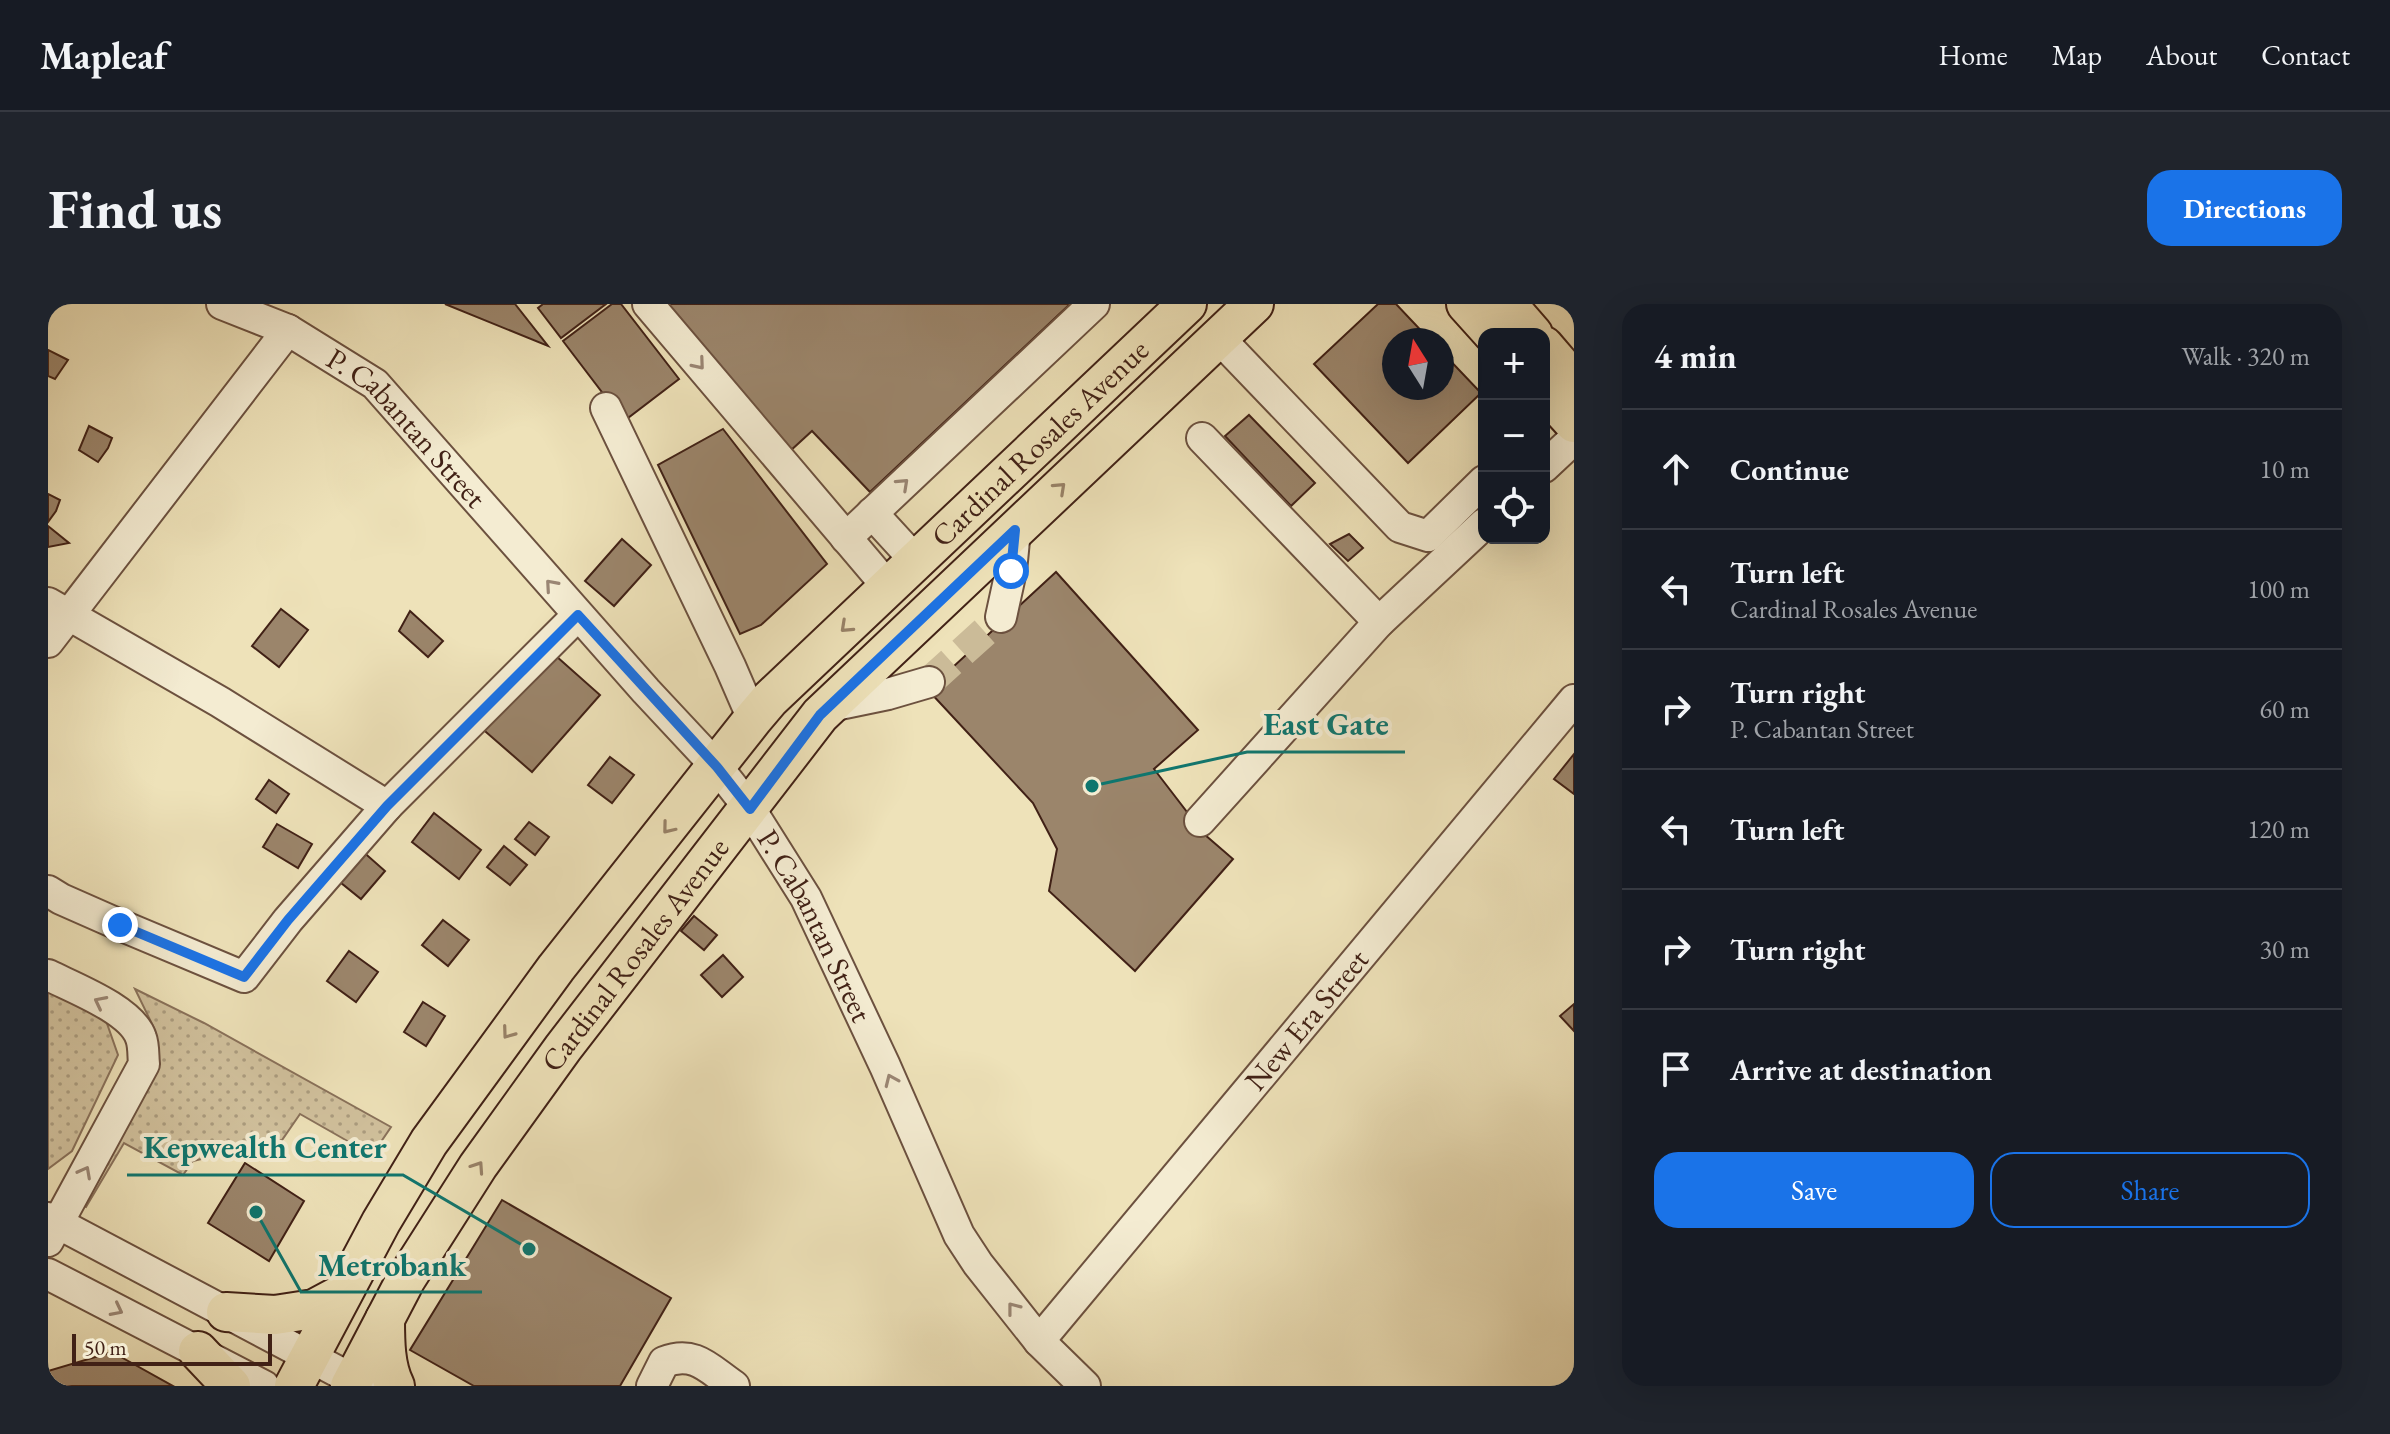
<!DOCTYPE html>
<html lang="en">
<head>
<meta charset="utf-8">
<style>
  :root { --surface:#171b24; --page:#20242c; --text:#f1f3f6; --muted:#9ea1a6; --line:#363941; --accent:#1a73e8 }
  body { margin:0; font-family:"EB Garamond",serif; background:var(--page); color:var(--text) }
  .controls { position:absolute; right:24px; top:24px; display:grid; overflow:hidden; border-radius:16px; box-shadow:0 8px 32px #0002 }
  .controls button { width:72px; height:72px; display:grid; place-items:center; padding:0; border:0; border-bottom:2px solid var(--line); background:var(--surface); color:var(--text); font:40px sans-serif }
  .compass { position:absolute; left:1334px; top:24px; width:72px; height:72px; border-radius:50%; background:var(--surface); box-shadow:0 8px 32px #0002; rotate:349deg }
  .scale { position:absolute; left:24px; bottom:20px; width:200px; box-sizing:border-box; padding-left:8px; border:4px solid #412116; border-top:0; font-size:22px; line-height:28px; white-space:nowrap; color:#412116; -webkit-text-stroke:6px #f4ecd2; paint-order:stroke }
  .stop { position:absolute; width:24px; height:24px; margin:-18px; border:6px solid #1a73e8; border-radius:50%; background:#fff }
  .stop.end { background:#1a73e8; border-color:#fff; box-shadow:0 2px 8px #0008 }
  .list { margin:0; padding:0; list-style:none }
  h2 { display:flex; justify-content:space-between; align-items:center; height:104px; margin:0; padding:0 32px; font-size:34px }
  h2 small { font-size:26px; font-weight:400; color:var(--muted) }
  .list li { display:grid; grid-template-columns:52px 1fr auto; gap:24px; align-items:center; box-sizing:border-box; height:120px; padding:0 32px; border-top:2px solid var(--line) }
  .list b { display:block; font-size:30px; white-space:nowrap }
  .list p { margin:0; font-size:26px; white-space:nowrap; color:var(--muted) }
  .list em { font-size:26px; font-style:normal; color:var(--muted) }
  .actions { display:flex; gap:16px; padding:24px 32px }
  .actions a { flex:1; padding:18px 0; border:2px solid var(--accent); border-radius:24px; text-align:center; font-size:28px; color:var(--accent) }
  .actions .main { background:var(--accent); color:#fff }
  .icon { flex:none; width:44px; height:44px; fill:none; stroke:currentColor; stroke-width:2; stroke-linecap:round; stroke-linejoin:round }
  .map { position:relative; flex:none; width:1526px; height:1082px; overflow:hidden; border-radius:24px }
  header { display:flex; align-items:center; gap:48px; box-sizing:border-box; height:112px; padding:0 40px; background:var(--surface); border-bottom:2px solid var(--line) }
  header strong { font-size:38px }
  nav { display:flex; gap:44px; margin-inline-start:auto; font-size:28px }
  .intro { display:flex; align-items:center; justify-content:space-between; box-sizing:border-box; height:192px; padding:0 48px }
  h1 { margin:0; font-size:56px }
  .button { padding:20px 36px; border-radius:24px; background:var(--accent); color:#fff; font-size:28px; font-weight:700 }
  main { display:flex; gap:48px; padding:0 48px }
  aside { flex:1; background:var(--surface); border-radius:24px; box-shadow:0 8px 32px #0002 }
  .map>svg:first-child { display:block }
  .grass { fill:url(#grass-dots); stroke:#89715a; stroke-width:2 }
  .building { fill:#9b856b; stroke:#412116; stroke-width:2 }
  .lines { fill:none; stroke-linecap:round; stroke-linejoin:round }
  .minor-tunnel { stroke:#cbbb98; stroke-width:30; stroke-dasharray:30 15; stroke-linecap:butt }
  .minor-casing { stroke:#6c513f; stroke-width:34 }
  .major-casing { stroke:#412116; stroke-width:42 }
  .minor { stroke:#f4ecd2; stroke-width:30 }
  .major { stroke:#eee2b9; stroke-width:38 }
  .oneway { stroke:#9a8674 }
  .oneway2 { stroke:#988268 }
  .route { stroke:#1a73e8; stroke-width:10 }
  .labels { text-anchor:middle; stroke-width:8; stroke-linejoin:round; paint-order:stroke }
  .street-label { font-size:30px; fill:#412116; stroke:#f4ecd2 }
  .leader { fill:none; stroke:#0f766e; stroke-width:3 }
  .callout-dot { fill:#0f766e; stroke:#f4ecd2; stroke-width:3 }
  .callout-label { font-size:32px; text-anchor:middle; font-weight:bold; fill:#0f766e; stroke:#f4ecd2; stroke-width:8; stroke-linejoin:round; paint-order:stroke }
</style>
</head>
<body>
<header>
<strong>Mapleaf</strong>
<nav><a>Home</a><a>Map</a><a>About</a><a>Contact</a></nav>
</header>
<div class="intro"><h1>Find us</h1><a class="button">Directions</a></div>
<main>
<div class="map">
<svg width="1526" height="1082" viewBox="0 0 1526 1082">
  <defs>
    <pattern id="grass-dots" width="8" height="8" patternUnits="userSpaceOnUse" patternTransform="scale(2)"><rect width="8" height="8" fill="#d1c19d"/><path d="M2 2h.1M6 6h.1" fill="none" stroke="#ab9c7f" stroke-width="1.8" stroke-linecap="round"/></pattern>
  </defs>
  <rect width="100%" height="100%" fill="#eee2b9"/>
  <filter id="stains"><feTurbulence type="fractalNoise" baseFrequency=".0025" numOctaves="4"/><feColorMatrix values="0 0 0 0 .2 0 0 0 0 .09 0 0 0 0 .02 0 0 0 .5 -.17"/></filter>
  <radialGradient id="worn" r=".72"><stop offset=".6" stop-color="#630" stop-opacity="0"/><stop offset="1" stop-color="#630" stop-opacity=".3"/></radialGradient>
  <g class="grass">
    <path d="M87,685L156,719L343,823L324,851L252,810L234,836L145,857L135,871L76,839L38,903L30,899L109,751L106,724Z"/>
    <path d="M0,686L56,711L70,751L24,847L0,865Z"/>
  </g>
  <g class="building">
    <path d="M397,0H467L500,42Z"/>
    <path d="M495,0H558L513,34L490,4Z"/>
    <path d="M564,0H573L631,75L576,117L515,37Z"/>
    <path d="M616,0H1022L822,188L764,127L741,148Z"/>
    <path d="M1330,0H1348L1382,36H1346V84H1394V48L1433,89L1360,159L1266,60Z"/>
    <path d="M0,46L20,56L7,75L0,72Z"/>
    <path d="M1201,111L1267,179L1243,202L1177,132Z"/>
    <path d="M41,122L64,134L60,144L50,158L31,146Z"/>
    <path d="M675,125L779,260L713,321L692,330L610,161Z"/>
    <path d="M0,190L12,196L8,207L0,218Z"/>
    <path d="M0,222L21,239L0,243Z"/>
    <path d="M1301,230L1315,244L1300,257L1282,240Z"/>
    <path d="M574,235L603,261L566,302L537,277Z"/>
    <path d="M1008,268L1150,426L1106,465L1156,530L1185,555L1087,667L1001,587L1009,545L985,499L880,386Z"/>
    <path d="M233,305L260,326L231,363L204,342Z"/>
    <path d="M362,307L395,337L380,353L351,327Z"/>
    <path d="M499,344L552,391L484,468L431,422Z"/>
    <path d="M1526,450V490L1506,475Z"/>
    <path d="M562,453L586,471L564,499L540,481Z"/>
    <path d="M221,476L241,490L228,509L208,495Z"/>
    <path d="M386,509L433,546L411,575L364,538Z"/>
    <path d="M481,518L501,533L487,551L467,535Z"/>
    <path d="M229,520L264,540L250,564L215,543Z"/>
    <path d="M456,542L479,561L462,581L439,563Z"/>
    <path d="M312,545L337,567L313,595L287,574Z"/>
    <path d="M646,612L669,631L656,646L633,627Z"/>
    <path d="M395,616L421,636L400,662L374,641Z"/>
    <path d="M301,647L330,668L308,698L279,677Z"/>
    <path d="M675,651L695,673L674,693L653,671Z"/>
    <path d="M375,698L397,712L378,742L356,728Z"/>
    <path d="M1526,700V727L1512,712Z"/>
    <path d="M197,859L256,897L221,957L160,919Z"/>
    <path d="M454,896L623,994L572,1082H426L362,1046Z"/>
    <path d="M64,1048L125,1082H0V1067Z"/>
  </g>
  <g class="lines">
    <path class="minor-tunnel" d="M881,378L953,313"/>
    <defs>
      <g id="minor">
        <path id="s1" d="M174,0L240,26L327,80L598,387L669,463L702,505L758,594L837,762L911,931L930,960L991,1037L1037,1082"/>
        <path d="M600,0L840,283"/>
        <path d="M1170,33L1352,223L1380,232L1436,177"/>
        <path d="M558,104L682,362L705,415"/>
        <path d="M1154,134L1331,318"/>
        <path d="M1496,163L1526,135"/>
        <path d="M824,209L868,257"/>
        <path d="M798,234L1046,0"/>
        <path d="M0,299L172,398L339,502"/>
        <path d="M953,313L963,267L967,226"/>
        <path d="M0,338L240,26"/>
        <path d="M782,402L840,390L881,378"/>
        <path d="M1152,517L1331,318L1436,220"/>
        <path d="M0,587L13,595L72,621L196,673L240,616L339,502L530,311"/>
        <path d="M0,671C26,684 84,706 93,734C96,742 95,752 96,760L0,937"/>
        <path d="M0,914L317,1082"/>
        <path d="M0,970L216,1082"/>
        <path id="s2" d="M991,1037L1526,396"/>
        <path d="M604,1082L616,1058C647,1046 661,1065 686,1082"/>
      </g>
      <g id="major">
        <path d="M1418,0L1445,30"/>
        <path d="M1459,0L1485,30"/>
        <path d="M1496,42L1526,77"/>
        <path d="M1496,86L1526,119"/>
        <path d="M178,1008L227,1011L266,1005L294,990"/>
        <path d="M337,1015C337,1037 337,1062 347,1082"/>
        <path d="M150,1047L183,1082"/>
        <path id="s3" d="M246,1082L333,918L381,838L508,664L705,415L722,395L1139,0"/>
        <path id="s4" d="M302,1082L358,975L430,862L515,744L772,411L1206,0"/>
      </g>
    </defs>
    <use href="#minor" class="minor-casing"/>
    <use href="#major" class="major-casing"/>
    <use href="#minor" class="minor"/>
    <use href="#major" class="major"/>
  </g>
  <defs><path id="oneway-chevron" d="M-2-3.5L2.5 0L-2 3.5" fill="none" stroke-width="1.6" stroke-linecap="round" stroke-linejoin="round" transform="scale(2)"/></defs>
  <g class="oneway">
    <use href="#oneway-chevron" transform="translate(651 60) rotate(50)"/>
    <use href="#oneway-chevron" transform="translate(855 180) rotate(-43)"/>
    <use href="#oneway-chevron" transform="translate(503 281) rotate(-131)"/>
    <use href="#oneway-chevron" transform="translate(52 698) rotate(-153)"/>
    <use href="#oneway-chevron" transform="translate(843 776) rotate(-114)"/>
    <use href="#oneway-chevron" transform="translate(37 868) rotate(-62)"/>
    <use href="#oneway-chevron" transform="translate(965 1004) rotate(-128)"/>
    <use href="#oneway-chevron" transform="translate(69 1006) rotate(27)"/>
  </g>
  <g class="oneway2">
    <use href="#oneway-chevron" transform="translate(1012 184) rotate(-43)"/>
    <use href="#oneway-chevron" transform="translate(798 323) rotate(137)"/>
    <use href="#oneway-chevron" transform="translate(620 524) rotate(129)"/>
    <use href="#oneway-chevron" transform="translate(460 729) rotate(126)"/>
    <use href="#oneway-chevron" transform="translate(430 863) rotate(-56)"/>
  </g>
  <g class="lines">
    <path class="route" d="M72,621L196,673L240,616L339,502L530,311L669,463L702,505L772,411L967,226L963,267"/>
  </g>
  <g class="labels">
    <g class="street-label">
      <text dy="10" stroke="none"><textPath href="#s1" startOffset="226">P. Cabantan Street</textPath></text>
      <text dy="10" stroke="none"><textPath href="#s3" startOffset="1210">Cardinal Rosales Avenue</textPath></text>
      <text dy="10" stroke="none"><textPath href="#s1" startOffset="874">P. Cabantan Street</textPath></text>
      <text dy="10" stroke="none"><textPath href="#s4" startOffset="518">Cardinal Rosales Avenue</textPath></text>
      <text dy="10" stroke="none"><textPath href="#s2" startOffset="418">New Era Street</textPath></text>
    </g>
  </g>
  <path class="leader" d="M1044 482L1199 448H1357M481 945L355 871H79M208 908L253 988H434"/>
  <g class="callout-dot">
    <circle cx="1044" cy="482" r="8"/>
    <circle cx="481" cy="945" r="8"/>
    <circle cx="208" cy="908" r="8"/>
  </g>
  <g class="callout-label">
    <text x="1278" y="431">East Gate</text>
    <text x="217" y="854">Kepwealth Center</text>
    <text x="344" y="972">Metrobank</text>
  </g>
  <rect width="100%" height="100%" filter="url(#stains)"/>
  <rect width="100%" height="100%" fill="url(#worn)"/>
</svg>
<div class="controls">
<button>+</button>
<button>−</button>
<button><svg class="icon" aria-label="locate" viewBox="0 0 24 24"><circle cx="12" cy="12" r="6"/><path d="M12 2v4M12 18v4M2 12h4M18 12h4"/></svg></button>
</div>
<svg class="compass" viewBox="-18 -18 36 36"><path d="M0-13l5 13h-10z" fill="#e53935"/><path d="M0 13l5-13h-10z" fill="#9ea1a6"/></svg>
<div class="scale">50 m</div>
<div class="stop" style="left:963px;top:267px"></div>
<div class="stop end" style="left:72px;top:621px"></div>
</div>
<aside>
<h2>4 min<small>Walk · 320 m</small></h2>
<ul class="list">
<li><svg class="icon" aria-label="ahead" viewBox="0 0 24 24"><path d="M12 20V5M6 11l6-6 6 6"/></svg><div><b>Continue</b></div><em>10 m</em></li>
<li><svg class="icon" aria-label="left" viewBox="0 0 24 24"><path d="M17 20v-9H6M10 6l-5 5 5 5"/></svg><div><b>Turn left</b><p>Cardinal Rosales Avenue</p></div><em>100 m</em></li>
<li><svg class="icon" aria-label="right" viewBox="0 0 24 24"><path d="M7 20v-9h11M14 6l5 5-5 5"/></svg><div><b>Turn right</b><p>P. Cabantan Street</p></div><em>60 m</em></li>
<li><svg class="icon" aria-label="left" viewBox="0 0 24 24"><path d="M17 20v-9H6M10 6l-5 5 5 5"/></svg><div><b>Turn left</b></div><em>120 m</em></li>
<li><svg class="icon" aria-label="right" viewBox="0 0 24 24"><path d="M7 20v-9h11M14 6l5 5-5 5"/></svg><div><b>Turn right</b></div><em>30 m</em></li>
<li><svg class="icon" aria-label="arrive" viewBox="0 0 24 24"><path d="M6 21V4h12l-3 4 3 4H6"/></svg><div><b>Arrive at destination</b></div></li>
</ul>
<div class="actions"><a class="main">Save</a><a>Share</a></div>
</aside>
</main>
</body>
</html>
